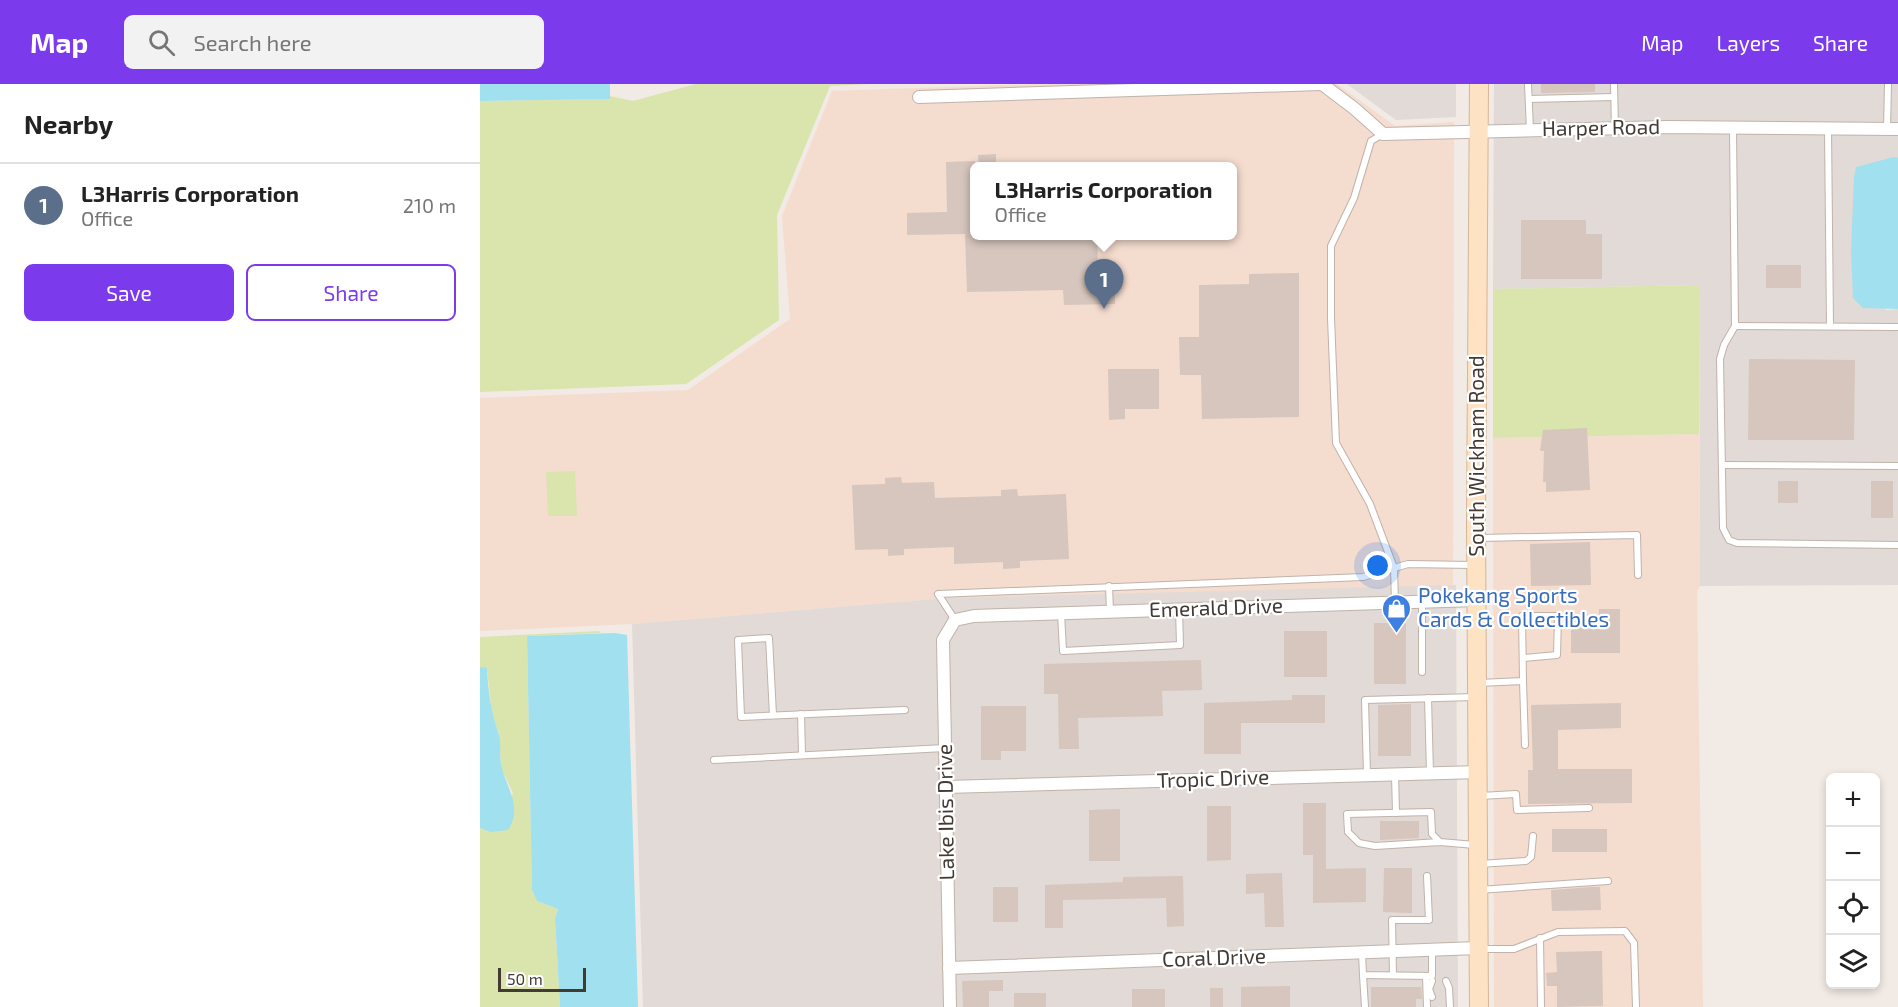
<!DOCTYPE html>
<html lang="en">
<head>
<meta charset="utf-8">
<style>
  :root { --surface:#fff; --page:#f2f2f2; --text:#222; --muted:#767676; --line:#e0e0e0; --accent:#7c3aed }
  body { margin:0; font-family:"Exo 2",sans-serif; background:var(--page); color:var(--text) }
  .controls { position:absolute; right:18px; bottom:18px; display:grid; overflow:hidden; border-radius:9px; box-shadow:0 3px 9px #0003 }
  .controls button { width:54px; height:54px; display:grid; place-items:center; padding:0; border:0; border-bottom:2px solid var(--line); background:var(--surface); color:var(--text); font:30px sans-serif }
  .scale { position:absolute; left:18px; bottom:15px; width:88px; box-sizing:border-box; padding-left:6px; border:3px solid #433a34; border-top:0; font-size:16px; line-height:21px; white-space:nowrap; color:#433a34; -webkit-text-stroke:4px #fff; paint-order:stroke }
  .you { position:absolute; left:898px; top:482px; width:21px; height:21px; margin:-15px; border:4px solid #fff; border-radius:50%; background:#1a73e8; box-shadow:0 0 0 9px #1a73e833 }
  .badge { display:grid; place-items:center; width:39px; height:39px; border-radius:50%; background:var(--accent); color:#fff; font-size:20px; font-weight:700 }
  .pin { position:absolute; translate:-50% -50px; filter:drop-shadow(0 2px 3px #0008) }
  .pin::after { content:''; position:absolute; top:32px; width:21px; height:18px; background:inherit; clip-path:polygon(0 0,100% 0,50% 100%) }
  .popup { position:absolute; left:490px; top:78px; width:267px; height:78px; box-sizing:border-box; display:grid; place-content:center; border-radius:9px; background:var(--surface); filter:drop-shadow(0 2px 4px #0005); font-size:20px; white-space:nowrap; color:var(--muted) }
  .popup b { font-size:22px; color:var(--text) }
  .popup::after { content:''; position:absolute; left:50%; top:100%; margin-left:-12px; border:12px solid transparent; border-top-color:var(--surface) }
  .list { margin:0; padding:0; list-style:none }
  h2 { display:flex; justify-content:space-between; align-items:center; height:78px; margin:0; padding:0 24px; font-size:26px }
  h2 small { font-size:20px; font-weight:400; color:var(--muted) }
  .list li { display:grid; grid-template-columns:39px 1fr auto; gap:18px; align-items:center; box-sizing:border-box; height:84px; padding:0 24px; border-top:2px solid var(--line) }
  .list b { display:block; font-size:22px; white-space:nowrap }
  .list p { margin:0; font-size:20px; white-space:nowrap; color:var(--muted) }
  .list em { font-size:20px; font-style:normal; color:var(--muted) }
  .actions { display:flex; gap:12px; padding:18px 24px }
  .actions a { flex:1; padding:14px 0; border:2px solid var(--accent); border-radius:9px; text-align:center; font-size:21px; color:var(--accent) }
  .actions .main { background:var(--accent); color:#fff }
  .icon { flex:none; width:33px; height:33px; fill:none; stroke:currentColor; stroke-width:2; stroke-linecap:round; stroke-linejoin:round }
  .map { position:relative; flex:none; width:1418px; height:923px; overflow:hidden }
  header { display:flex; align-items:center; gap:36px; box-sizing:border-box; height:84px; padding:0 30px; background:var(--accent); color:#fff }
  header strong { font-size:28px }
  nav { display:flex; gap:33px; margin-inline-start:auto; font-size:21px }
  .search { width:420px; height:54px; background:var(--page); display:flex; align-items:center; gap:15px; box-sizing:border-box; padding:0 21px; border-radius:9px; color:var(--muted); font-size:22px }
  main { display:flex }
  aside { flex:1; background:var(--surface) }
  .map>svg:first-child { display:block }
  .commercial { fill:#f4dccf; fill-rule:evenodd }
  .industrial { fill:#e1dad6 }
  .green { fill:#d9e5ad }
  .water { fill:#a1e0ee }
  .building { fill:#d6c6bd }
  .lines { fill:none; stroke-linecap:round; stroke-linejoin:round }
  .lane-casing { stroke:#c0b3aa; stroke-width:8 }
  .street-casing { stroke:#c0b3aa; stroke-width:14 }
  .secondary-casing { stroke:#d4b697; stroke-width:20 }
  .lane { stroke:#fff; stroke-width:6 }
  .street { stroke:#fff; stroke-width:12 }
  .secondary { stroke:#fde2c3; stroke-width:18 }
  .labels { text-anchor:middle; stroke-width:4.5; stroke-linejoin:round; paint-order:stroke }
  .street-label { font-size:21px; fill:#433a34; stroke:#fff }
  .shop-label { font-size:21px; fill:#366cbe; stroke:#fff; text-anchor:start }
</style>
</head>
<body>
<header>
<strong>Map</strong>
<div class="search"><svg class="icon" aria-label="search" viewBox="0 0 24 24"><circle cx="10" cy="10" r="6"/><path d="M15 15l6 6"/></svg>Search here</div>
<nav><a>Map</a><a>Layers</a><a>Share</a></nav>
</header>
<main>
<aside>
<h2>Nearby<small></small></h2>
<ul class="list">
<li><span class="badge" style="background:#5c6f8a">1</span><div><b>L3Harris Corporation</b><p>Office</p></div><em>210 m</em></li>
</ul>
<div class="actions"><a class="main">Save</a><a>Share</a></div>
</aside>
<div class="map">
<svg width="1418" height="923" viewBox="0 0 1418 923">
  <rect width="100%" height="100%" fill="#f2eae4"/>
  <g class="commercial">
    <path d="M556,0H857L915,42L974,38L973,506L469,514L152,540L0,547V314L208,306L310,235L302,132L352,7ZM495,82H753V152H495Z"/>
    <path d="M1219,350L1220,502L1217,507L1223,923H1014L1013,354Z"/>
  </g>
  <g class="industrial">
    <path d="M867,0H976V33L916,36Z"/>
    <path d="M1014,0H1418V74L1376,83L1371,168L1406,226L1418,225V501L1220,502L1219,201L1013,205Z"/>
    <path d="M976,501L978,923H163L152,540L469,514Z"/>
  </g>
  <g class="green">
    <path d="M216,0H390L350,2L297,131L299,236L206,300L0,308V17L130,15V12L153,17Z"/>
    <path d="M1219,201V350L1013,354V205Z"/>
    <path d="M95,387L97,432H68L66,388Z"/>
    <path d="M119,547L121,549L47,552L52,806L57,817L78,825L75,835L80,923H0V744L10,748L33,709L21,684L19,649L13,639L7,585L0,583V553Z"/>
  </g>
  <g class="water">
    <path d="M0,0H130V15L0,17Z"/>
    <path d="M1414,73L1418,74V225L1383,224L1373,214L1371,168L1374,93L1376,83Z"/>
    <path d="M135,549L147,551L158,923H80L75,835L78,825L57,817L52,806L47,552Z"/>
    <path d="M0,583L7,584C8,607 11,627 18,648C22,657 19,670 21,680C25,702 44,723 28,746L10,748L0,744Z"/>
  </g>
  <g class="building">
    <path d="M1061,0H1115V8L1061,9Z"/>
    <path d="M516,70V82H499L498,71Z"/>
    <path d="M495,77V152H617L618,187L634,186L635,220L584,221L583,206L487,208L485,150L427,151V129L467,128L466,78Z"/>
    <path d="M1041,136H1106V150H1122V195H1041Z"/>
    <rect x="1286" y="181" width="35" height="23"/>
    <path d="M819,189V333L722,335L721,291H700L699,253H719V201L769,200V190Z"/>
    <path d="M1269,275L1375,276L1374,356H1268Z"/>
    <path d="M628,285H679V325H645V335L629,336Z"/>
    <path d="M1107,344L1110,406L1066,408V398H1063L1064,367H1060L1063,346Z"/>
    <path d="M421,393L422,399L454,398L455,414L521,412V406L537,405L538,412L586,410L589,475L540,477V484L523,485V478L474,480V463L424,465V471L408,472V465L375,466L372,401L405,400V394Z"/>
    <rect x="1298" y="397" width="20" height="22"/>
    <rect x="1391" y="397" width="22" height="37"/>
    <path d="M1110,458L1111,501L1051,502L1050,460Z"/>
    <path d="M1119,525H1140V569H1091V539H1119Z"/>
    <rect x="894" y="539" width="32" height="61"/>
    <rect x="804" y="547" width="43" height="46"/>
    <path d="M721,576L722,606L682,607L683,632L598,634L599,665H579L578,610H564V580Z"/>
    <path d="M812,611H845V639H761V670H724V619L812,616Z"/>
    <path d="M1141,619V644L1078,646V685H1152V719L1048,720V686H1053L1051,621Z"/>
    <path d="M931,620V672H898V621Z"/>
    <path d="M501,622H546V667H521V676H501Z"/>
    <path d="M823,719H846V785L886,784V818L833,819V771H823Z"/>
    <path d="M727,722H751V776L727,777Z"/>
    <path d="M640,725V777H609V726Z"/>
    <path d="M900,737H939V754L900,756Z"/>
    <rect x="1072" y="745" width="55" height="23"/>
    <path d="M904,784H932V829L903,828Z"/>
    <path d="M802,789L804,843H785L784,809L766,810V790Z"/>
    <path d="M703,792L704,842L687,843L686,814L583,816V844H565V801L643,798V793Z"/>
    <rect x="513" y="803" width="25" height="35"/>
    <path d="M1111,803H1120L1121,826L1072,827L1071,806Z"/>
    <path d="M1122,867L1123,922L1077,923V902H1067L1066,889L1077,888L1076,868Z"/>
    <path d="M523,896V907H509V923H483L482,897Z"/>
    <path d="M810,902V923H761V903Z"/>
    <path d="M891,903H941L942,915H936V923H891Z"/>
    <rect x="730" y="904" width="13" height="19"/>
    <rect x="652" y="905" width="33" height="18"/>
    <rect x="534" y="909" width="32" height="14"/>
  </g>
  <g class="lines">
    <defs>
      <g id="lane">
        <path d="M1048,0L1050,46"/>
        <path d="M1134,0L1135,44"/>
        <path d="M1049,15L1134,13"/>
        <path d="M1253,44L1255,242L1244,261L1240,275L1243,444L1249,456L1257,459L1418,461"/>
        <path d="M1348,45L1350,241"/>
        <path d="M1407,45L1408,0"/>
        <path d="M903,50L891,57L874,114L851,162V234L856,359L890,420L914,484L915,518"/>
        <path d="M1255,242L1418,243"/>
        <path d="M1242,381L1418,382"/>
        <path d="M1000,454L1157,451L1158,491"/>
        <path d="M629,502L630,527"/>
        <path d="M942,518V588"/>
        <path d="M581,529L583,567L700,561L699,525"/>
        <path d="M475,536L458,510L883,493L928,480L993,481"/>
        <path d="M1043,597L1045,661"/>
        <path d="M999,599L1043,597L1042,532H1078L1077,571L1043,574"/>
        <path d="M948,614L950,689"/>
        <path d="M321,630L322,671"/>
        <path d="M293,631L289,554L258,556L261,633L425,626"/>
        <path d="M234,676L465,664"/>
        <path d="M915,690L916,729"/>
        <path d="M887,691L885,616L995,613"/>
        <path d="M1000,712L1036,710L1037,726L1109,724"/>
        <path d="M960,758L895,762L879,759L868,748L867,730L951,728L952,750L960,758L995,761"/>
        <path d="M999,780L1046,777L1051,773L1053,752"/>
        <path d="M999,806L1128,797"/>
        <path d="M1060,854L1061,923"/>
        <path d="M1002,865H1034L1078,848L1145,847L1154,859L1156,923"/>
        <path d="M882,869L883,891L952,892V866"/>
        <path d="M883,891L885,923"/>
        <path d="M913,891L912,836H949L947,792"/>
        <path d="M946,892L947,923"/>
        <path d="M952,897L949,905L952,913"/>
        <path d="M966,897L969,904L970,923"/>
      </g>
      <g id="street">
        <path d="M842,0L875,25L903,50L1188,43L1418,45"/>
        <path d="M439,13L841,0"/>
        <path d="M466,703L999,688"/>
        <path d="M469,884L998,864"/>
        <path d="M470,923L463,556L475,536L494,532L997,516"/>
      </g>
      <path id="secondary" d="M999,0L996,437L999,923"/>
    </defs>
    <use href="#lane" class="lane-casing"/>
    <use href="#street" class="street-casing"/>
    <use href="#secondary" class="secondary-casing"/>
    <use href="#lane" class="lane"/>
    <use href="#street" class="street"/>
    <use href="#secondary" class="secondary"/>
  </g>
  <defs>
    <symbol id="shop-pin" viewBox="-11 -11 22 30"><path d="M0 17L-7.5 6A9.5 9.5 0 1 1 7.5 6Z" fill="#3f7fe0" stroke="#fff"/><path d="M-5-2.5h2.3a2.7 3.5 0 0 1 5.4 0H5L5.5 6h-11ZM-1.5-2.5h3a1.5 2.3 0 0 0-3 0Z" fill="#fff"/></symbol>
  </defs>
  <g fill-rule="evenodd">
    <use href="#shop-pin" x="900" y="508" width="33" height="45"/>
  </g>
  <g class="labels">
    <g class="street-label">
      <text transform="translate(1121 44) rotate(-1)" y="7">Harper Road</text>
      <text transform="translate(997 372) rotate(-90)" y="7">South Wickham Road</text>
      <text transform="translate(736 524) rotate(-2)" y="7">Emerald Drive</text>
      <text transform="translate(733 695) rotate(-2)" y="7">Tropic Drive</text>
      <text transform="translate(466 728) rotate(-91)" y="7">Lake Ibis Drive</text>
      <text transform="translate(734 874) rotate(-2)" y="7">Coral Drive</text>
    </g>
    <g class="shop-label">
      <text x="938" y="519">Pokekang Sports<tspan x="938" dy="24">Cards &amp; Collectibles</tspan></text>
    </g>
  </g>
</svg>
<div class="controls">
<button>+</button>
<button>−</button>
<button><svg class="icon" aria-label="locate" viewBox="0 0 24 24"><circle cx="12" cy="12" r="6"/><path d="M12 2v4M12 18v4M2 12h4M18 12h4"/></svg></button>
<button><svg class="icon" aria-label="layers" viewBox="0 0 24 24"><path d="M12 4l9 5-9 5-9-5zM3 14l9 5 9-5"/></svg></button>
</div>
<div class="scale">50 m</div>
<div class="you"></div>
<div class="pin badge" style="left:624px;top:225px;background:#5c6f8a">1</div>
<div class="popup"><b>L3Harris Corporation</b>Office</div>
</div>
</main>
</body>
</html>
